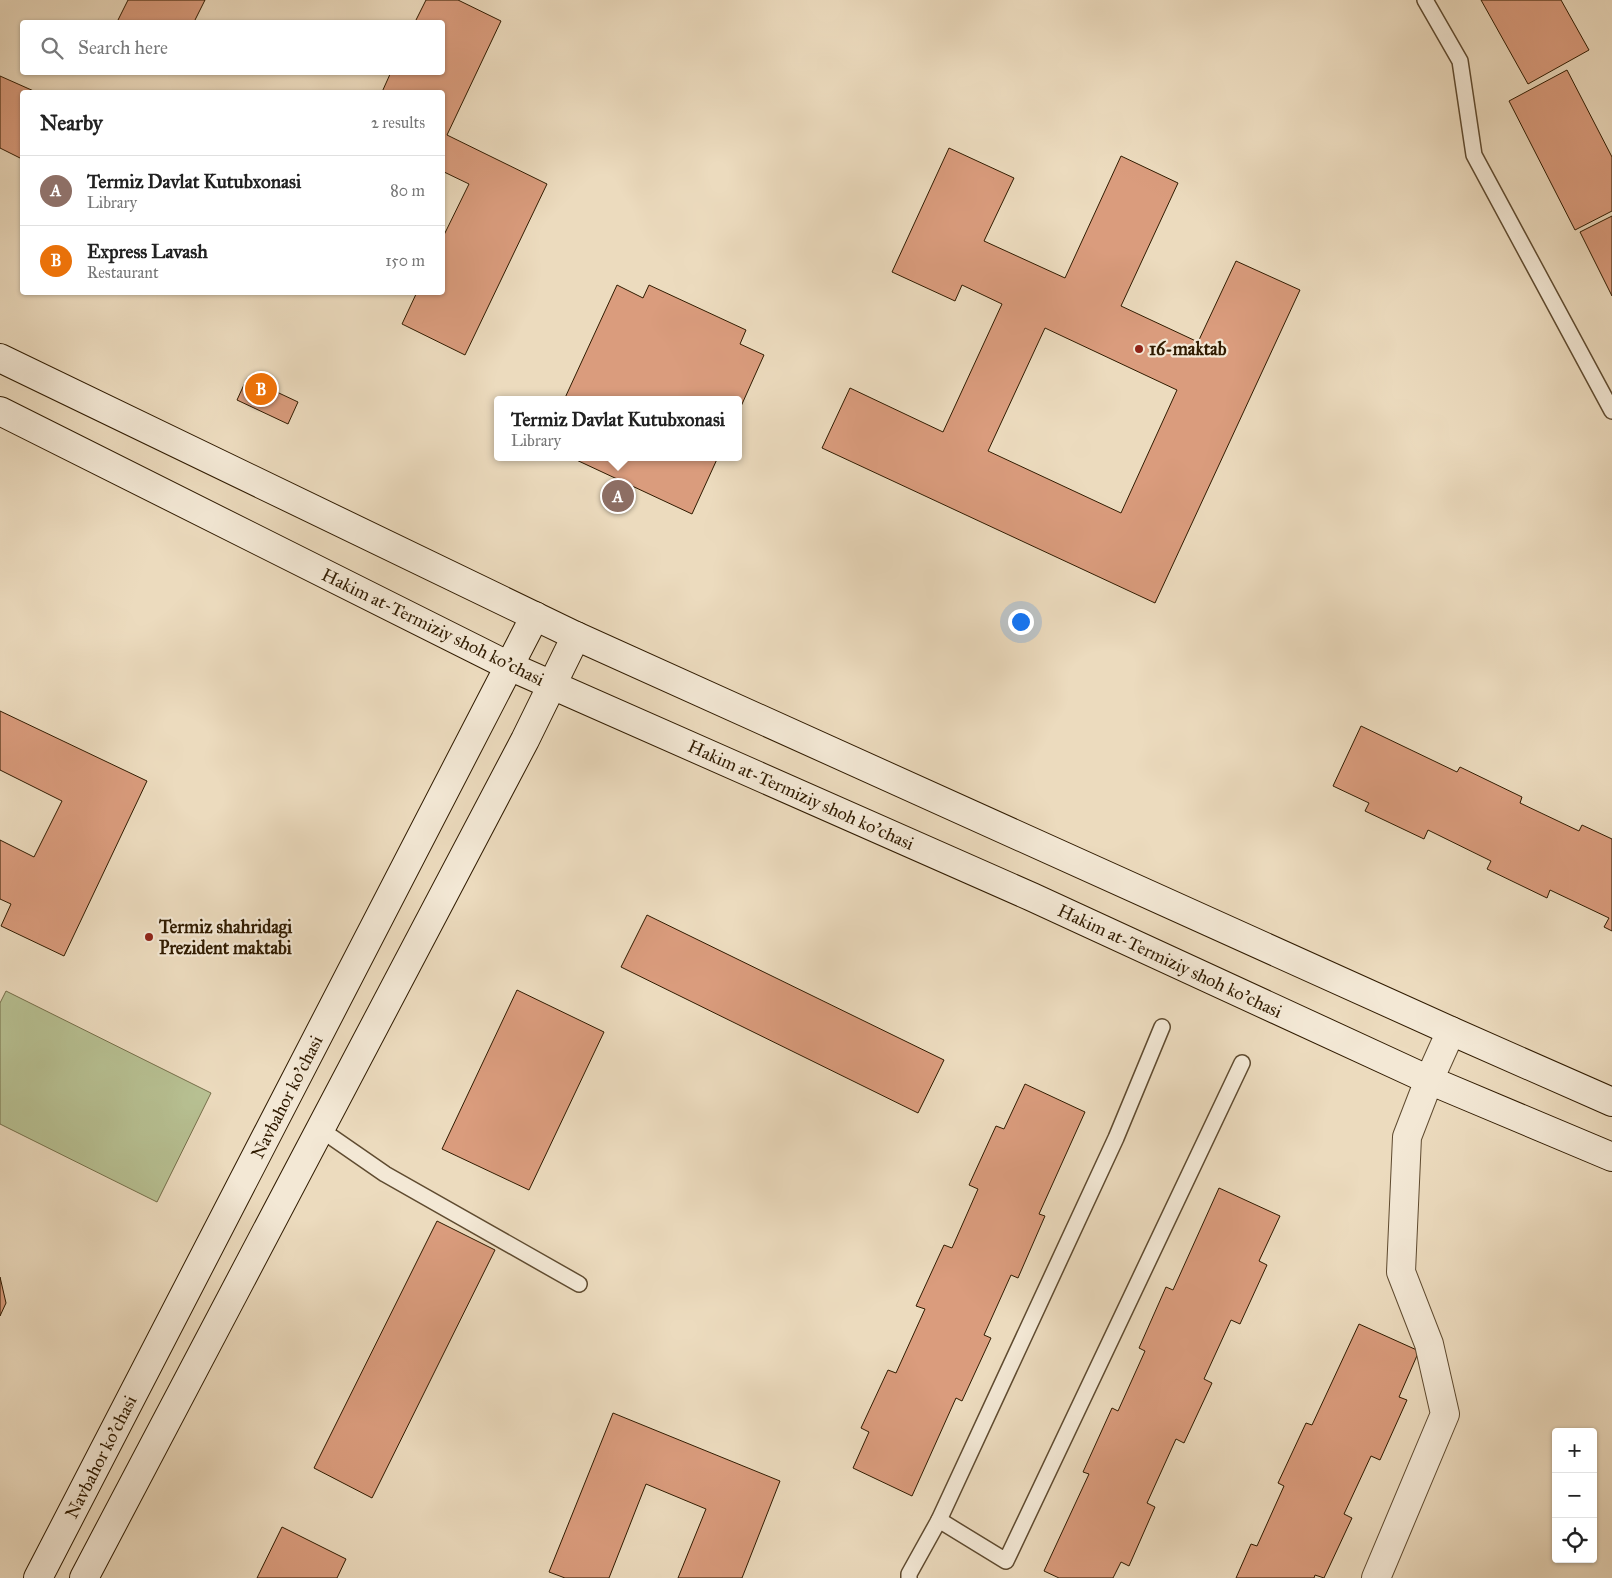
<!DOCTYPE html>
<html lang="en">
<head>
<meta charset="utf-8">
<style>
  :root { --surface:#fff; --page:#f6f6f6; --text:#222; --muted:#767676; --line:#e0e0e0; --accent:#8f2418 }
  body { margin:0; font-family:"IM FELL Great Primer",serif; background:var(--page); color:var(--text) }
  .controls { position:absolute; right:15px; bottom:15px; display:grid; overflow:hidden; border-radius:5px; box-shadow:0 1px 4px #0004 }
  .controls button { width:45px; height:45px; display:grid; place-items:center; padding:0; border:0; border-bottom:1px solid var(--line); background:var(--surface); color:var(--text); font:25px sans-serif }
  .you { position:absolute; left:1020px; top:621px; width:18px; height:18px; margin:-12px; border:4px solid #fff; border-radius:50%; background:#1a73e8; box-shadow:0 0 0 8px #1a73e833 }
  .badge { display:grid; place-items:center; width:32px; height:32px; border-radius:50%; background:var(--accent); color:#fff; font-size:16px; font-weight:700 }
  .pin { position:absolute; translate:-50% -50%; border:2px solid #fff; box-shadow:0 1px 5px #0006 }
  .popup { position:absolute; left:494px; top:396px; width:248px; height:65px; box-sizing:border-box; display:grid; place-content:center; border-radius:5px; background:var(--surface); filter:drop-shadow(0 1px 4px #0005); font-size:16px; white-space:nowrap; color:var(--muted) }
  .popup b { font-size:19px; color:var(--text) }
  .popup::after { content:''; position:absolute; left:50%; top:100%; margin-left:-10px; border:10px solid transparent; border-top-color:var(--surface) }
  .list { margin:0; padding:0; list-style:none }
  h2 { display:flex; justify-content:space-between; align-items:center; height:65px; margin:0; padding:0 20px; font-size:21px }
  h2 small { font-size:16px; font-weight:400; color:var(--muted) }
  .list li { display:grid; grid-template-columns:32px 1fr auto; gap:15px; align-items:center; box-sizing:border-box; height:70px; padding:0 20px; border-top:1px solid var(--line) }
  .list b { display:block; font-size:19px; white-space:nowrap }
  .list p { margin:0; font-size:16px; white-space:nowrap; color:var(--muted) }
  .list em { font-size:16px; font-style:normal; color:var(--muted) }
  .icon { flex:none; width:28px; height:28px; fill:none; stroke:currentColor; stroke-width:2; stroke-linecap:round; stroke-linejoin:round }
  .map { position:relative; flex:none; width:1612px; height:1578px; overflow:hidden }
  .search { position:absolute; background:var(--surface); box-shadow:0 1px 4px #0004; left:20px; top:20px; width:425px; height:55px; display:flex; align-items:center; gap:12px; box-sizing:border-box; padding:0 18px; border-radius:5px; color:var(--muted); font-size:19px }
  .panel { position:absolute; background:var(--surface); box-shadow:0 1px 4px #0004; left:20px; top:90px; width:425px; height:205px; border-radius:5px }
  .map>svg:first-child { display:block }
  .green { fill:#b7c092; stroke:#746e49 }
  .building { fill:#da9c7d; stroke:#301b00; fill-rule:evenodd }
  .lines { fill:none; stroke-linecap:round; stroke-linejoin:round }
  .lane-casing { stroke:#5f4b30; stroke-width:18 }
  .street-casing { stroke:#5f4b30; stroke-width:30 }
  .secondary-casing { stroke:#301b00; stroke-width:30 }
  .lane { stroke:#f3e8d5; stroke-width:15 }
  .street { stroke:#f3e8d5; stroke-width:28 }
  .secondary { stroke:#f3e8d5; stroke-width:28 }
  .poi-dot { fill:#8f2418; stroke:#f3e8d5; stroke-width:2 }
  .labels { text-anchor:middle; stroke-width:4.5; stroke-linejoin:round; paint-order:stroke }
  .poi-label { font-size:18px; font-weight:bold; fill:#301b00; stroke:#f3e8d5; text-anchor:start }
  .street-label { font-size:18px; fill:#301b00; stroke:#f3e8d5 }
</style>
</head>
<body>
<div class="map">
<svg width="1612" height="1578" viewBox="0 0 1612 1578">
  <rect width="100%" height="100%" fill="#ecdbbe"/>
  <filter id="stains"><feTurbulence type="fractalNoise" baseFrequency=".004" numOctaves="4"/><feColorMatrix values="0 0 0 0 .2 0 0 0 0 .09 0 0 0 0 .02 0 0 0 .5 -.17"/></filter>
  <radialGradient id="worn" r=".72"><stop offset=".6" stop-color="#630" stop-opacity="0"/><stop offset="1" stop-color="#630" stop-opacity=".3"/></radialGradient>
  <path class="green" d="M6,991L211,1093L157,1202L0,1124V1003Z"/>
  <g class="building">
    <path d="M128,0H205L194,22H117Z"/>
    <path d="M426,0H458L501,21L447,135L547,184L465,355L402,324L417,292H442V239L469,184L442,171V92H382L391,72H442V22H415Z"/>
    <path d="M1481,0H1561L1589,50L1528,84Z"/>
    <path d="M1567,70L1612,157V211L1575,230L1509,101Z"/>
    <path d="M0,76L36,92H22V159L0,148Z"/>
    <path d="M949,148L1014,178L984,241L1065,278L1121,156L1178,183L1121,306L1198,342L1236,261L1300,290L1155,603L822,448L850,388L943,432L1002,304L962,285L955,301L892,272ZM1045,328L1177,390L1121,513L988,451Z"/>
    <path d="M1612,216V296L1580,232Z"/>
    <path d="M617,285L643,298L649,285L746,330L740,344L764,355L738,413V400H564Z"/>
    <path d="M247,378L298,402L288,424L237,400Z"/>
    <path d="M570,457H718L692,514Z"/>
    <path d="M0,711L147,781L64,956L1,926L11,904L0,899V840L34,857L62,801L0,770Z"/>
    <path d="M1361,726L1457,772L1460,767L1522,797L1520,803L1579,831L1582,825L1612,839V931L1604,927L1609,918L1550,890L1547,898L1487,869L1491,861L1428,830L1424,839L1365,811L1369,803L1333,786Z"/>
    <path d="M647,915L944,1060L918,1113L621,967Z"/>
    <path d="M517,990L604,1032L529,1190L442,1149Z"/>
    <path d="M1025,1084L1085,1112L1039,1214L1045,1216L1018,1278L1011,1275L984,1335L991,1338L962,1401L956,1398L912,1496L853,1468L869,1432L861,1428L888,1370L896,1373L925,1309L916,1306L944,1245L952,1248L978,1189L969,1185L996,1126L1004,1129Z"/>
    <path d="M1219,1188L1280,1216L1259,1261L1267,1265L1240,1324L1231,1320L1204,1379L1212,1383L1184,1443L1176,1439L1147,1503L1155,1507L1129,1566L1121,1562L1113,1578H1059L1044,1571L1089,1474L1083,1472L1112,1408L1118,1411L1145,1351L1139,1348L1166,1287L1173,1290Z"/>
    <path d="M437,1221L495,1250L372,1498L314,1468Z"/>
    <path d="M0,1277L6,1303L0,1316Z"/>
    <path d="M1359,1324L1419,1351L1399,1397L1407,1400L1380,1460L1371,1456L1344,1514L1352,1518L1324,1578L1315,1575L1314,1578H1236L1251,1544L1257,1546L1284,1486L1278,1483L1306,1423L1312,1425Z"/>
    <path d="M613,1413L780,1481L742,1578H678L706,1509L646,1484L609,1578H565L549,1572Z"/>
    <path d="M282,1527L346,1559L337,1578H257Z"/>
  </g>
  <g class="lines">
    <defs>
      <g id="lane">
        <path d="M1425,0L1460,61L1474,155L1612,411"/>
        <path d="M320,1129L385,1174L579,1284"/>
        <path d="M939,1520L1116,1138L1162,1027"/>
        <path d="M909,1578V1574L939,1520L1006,1561L1242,1063"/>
      </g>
      <path id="street" d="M1376,1578L1445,1414L1429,1344L1401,1272L1407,1137L1429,1080L1451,1031"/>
      <g id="secondary">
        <path d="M0,358L576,636L1451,1031L1612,1102"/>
        <path d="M0,411L509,666L1032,897L1429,1080L1612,1157"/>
        <path d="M38,1578L535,616"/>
        <path d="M84,1578L525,740L576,636"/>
      </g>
    </defs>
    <use href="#lane" class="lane-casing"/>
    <use href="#street" class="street-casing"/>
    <use href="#secondary" class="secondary-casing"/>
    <use href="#lane" class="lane"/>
    <use href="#street" class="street"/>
    <use href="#secondary" class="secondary"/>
  </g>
  <g class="poi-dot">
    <circle cx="1139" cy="349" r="5"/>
    <circle cx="149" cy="937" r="5"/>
  </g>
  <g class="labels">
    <g class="poi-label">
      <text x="1149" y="355">16-maktab</text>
      <text x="159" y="933">Termiz shahridagi<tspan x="159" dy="21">Prezident maktabi</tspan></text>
    </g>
    <g class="street-label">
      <text transform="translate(433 627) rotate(26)" y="6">Hakim at-Termiziy shoh ko'chasi</text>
      <text transform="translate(801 795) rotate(24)" y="6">Hakim at-Termiziy shoh ko'chasi</text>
      <text transform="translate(1170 961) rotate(25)" y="6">Hakim at-Termiziy shoh ko'chasi</text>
      <text transform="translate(287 1097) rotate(-63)" y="6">Navbahor ko'chasi</text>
      <text transform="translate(101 1457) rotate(-63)" y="6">Navbahor ko'chasi</text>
    </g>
  </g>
  <rect width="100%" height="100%" filter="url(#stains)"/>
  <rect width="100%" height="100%" fill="url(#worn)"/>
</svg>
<div class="controls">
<button>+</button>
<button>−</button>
<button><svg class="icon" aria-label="locate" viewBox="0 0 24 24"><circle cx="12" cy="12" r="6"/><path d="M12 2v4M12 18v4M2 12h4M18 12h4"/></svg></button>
</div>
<div class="you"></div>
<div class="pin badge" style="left:618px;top:496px;background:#8d6e63">A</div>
<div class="popup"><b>Termiz Davlat Kutubxonasi</b>Library</div>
<div class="pin badge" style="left:261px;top:389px;background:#e8710a">B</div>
<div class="search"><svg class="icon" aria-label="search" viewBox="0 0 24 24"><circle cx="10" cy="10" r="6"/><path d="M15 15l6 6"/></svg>Search here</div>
<section class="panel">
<h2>Nearby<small>2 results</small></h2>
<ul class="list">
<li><span class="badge" style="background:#8d6e63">A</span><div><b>Termiz Davlat Kutubxonasi</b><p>Library</p></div><em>80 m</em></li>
<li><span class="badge" style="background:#e8710a">B</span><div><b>Express Lavash</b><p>Restaurant</p></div><em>150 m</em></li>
</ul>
</section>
</div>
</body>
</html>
